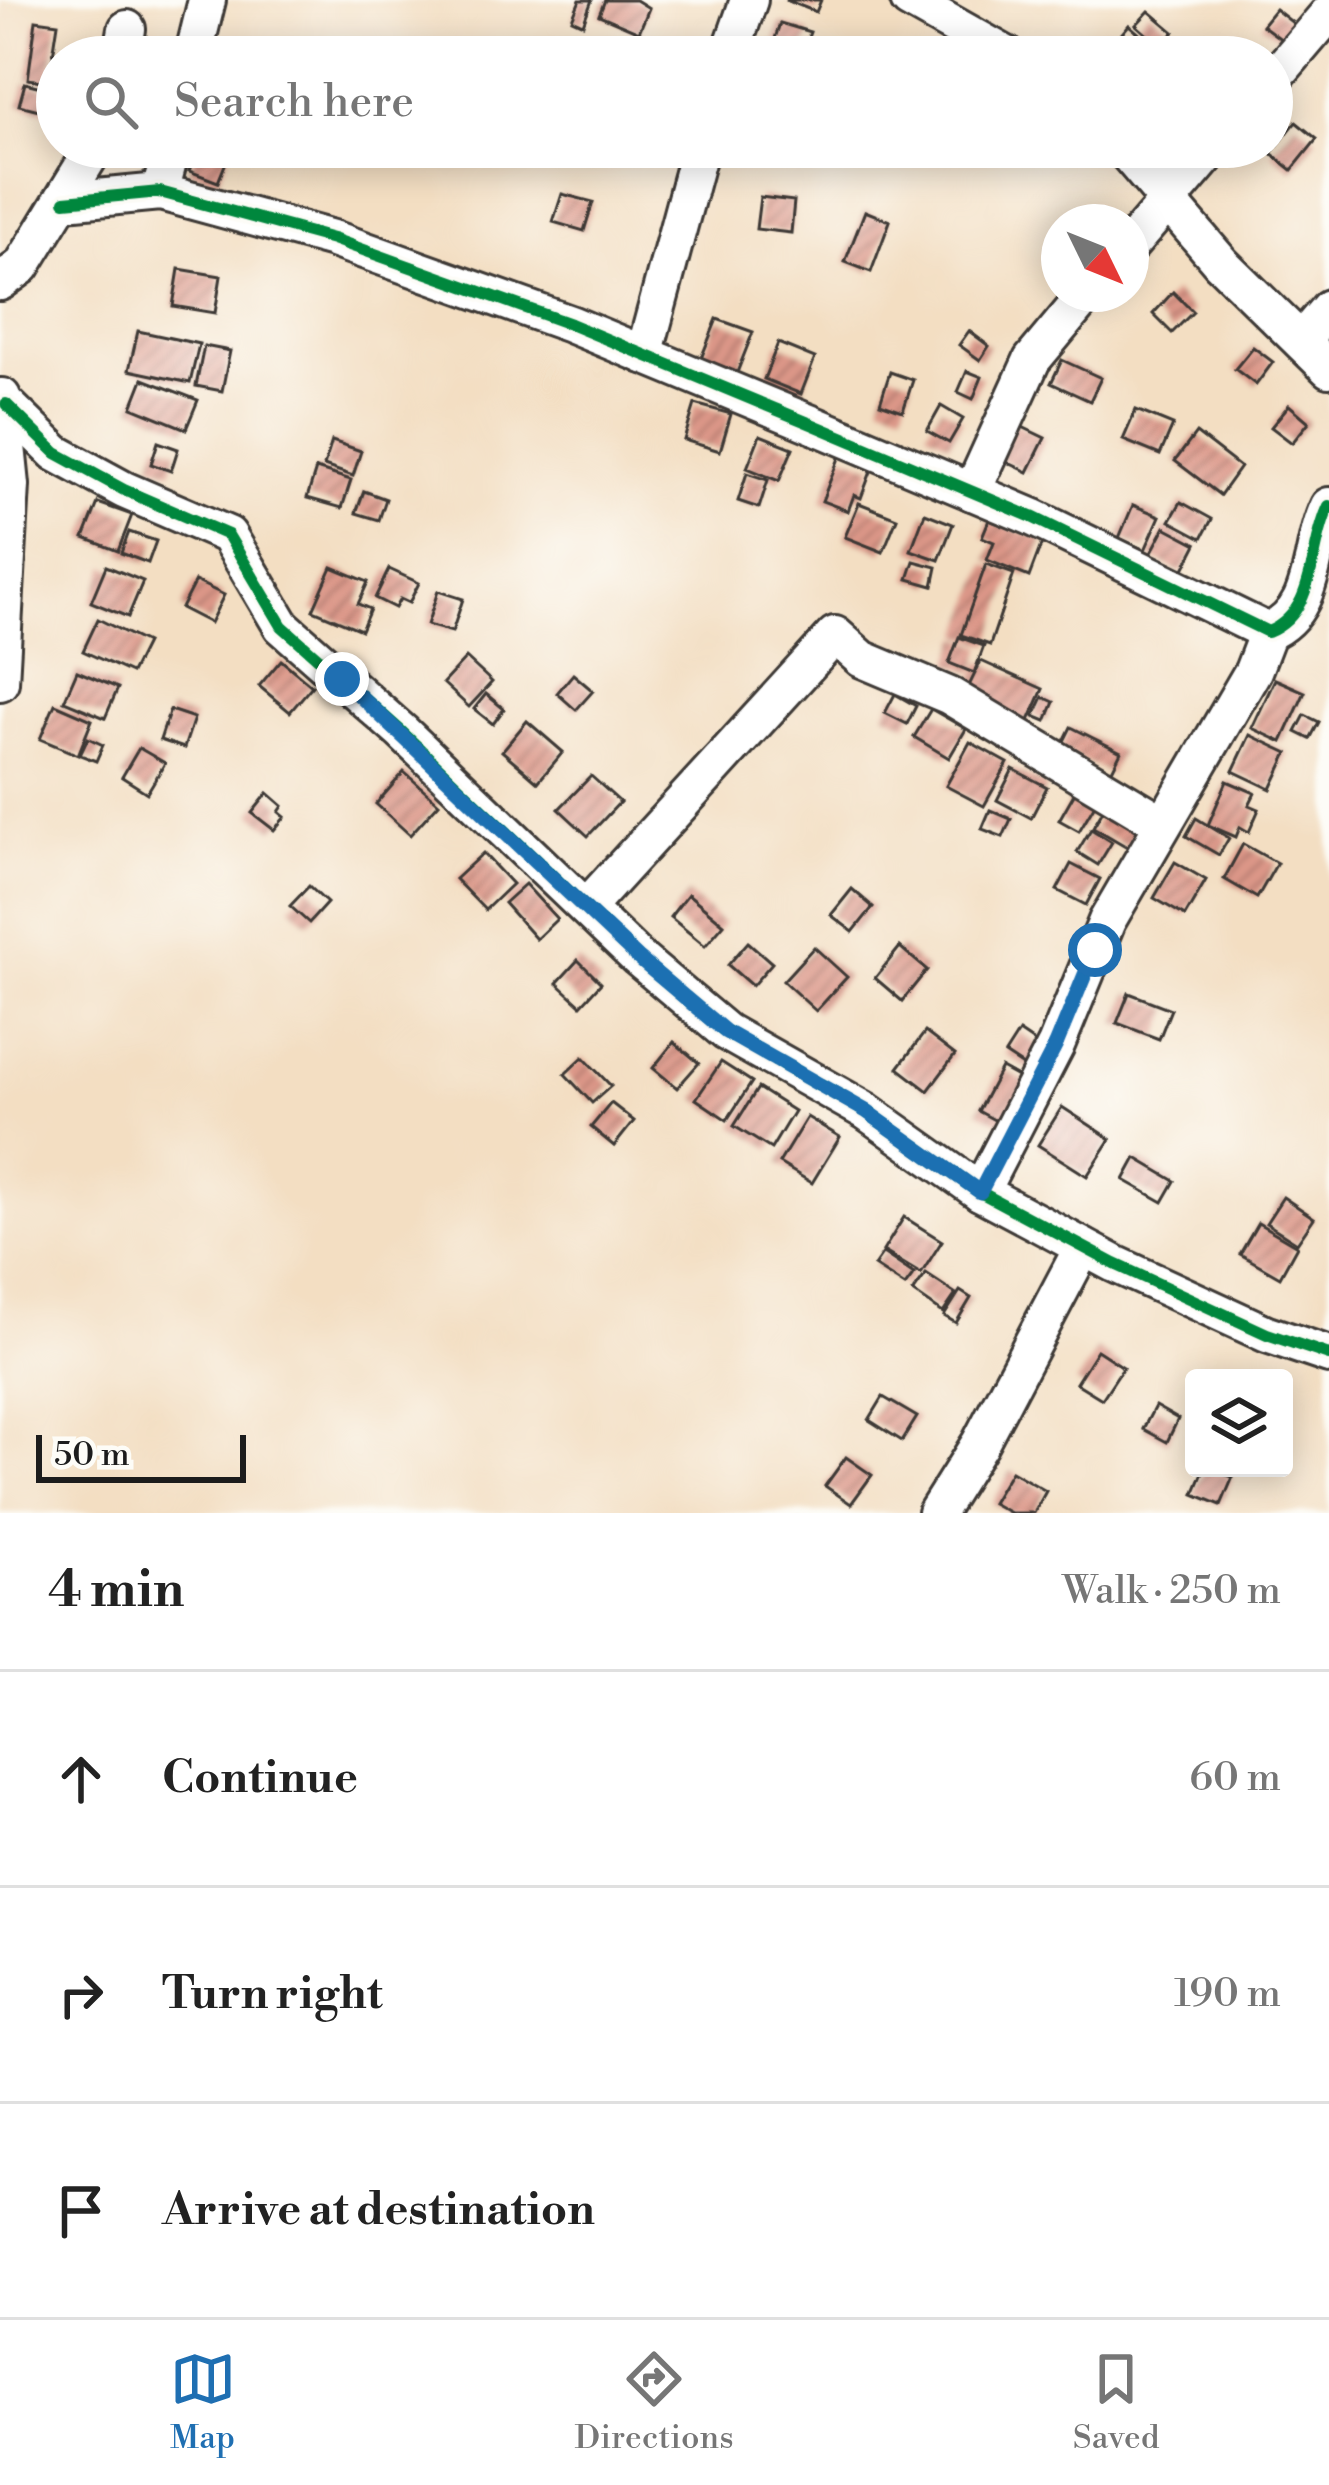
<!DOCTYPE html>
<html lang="en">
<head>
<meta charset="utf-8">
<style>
  :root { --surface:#fff; --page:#f2f2f2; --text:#222; --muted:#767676; --line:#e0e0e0; --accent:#1f6fb2 }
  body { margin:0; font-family:"Libre Bodoni",serif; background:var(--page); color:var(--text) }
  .controls { position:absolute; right:36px; bottom:36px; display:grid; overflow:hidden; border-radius:12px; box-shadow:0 6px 30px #0003 }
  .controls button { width:108px; height:108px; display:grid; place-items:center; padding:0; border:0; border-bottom:3px solid var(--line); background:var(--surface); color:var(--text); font:60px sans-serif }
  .compass { position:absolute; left:1041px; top:204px; width:108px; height:108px; border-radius:50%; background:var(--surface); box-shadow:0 6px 30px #0003; rotate:133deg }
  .scale { position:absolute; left:36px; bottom:30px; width:210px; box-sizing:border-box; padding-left:12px; border:6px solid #1c1c1c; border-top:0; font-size:33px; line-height:42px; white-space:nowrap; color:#1c1c1c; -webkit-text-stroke:9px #fdfcf7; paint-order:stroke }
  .stop { position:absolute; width:36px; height:36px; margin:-27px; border:9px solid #1f6fb2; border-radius:50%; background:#fff }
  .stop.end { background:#1f6fb2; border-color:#fff; box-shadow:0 3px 12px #0008 }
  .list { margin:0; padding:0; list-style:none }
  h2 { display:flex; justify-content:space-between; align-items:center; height:156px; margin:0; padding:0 48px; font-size:51px }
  h2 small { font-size:39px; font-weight:400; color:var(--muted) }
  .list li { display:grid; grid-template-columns:78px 1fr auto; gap:36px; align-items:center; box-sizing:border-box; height:216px; padding:0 48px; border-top:3px solid var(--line) }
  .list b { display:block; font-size:45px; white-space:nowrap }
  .list em { font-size:39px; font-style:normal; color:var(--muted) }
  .icon { flex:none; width:66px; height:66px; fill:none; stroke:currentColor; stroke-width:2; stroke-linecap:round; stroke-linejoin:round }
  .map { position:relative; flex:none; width:1329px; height:1513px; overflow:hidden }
  .search { position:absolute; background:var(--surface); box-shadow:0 6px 30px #0003; left:36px; right:36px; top:36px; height:132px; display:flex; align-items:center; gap:30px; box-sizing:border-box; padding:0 42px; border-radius:66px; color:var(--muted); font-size:45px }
  .sheet { height:804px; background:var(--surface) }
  nav { display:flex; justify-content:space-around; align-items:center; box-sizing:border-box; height:168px; border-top:3px solid var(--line); background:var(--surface); font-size:33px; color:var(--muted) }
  nav a { display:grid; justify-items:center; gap:6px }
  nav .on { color:var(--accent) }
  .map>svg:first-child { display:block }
  .building { fill:url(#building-hatch) }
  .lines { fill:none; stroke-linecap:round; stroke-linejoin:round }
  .minor-casing { stroke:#3c3935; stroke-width:42 }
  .minor { stroke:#fff; stroke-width:36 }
  .cycleway-casing { stroke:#fdfcf7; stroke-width:20 }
  .cycleway { stroke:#00873e; stroke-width:12 }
  .route { stroke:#1f6fb2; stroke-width:15 }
</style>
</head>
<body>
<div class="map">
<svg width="1329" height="1513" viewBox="0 0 1329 1513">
  <defs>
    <pattern id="building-hatch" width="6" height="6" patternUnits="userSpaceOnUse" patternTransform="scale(3)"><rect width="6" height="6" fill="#dc9788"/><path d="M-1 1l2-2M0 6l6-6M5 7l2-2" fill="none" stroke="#b27a6e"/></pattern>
  </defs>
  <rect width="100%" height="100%" fill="#fdfcf7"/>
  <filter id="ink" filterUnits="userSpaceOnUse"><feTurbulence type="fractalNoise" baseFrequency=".00833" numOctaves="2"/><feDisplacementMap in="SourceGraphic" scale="24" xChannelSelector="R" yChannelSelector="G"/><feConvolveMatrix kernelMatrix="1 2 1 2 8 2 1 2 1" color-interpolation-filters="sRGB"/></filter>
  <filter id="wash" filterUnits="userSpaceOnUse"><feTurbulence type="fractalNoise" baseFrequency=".004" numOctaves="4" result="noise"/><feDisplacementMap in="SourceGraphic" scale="48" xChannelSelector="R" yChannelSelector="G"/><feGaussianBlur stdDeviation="2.7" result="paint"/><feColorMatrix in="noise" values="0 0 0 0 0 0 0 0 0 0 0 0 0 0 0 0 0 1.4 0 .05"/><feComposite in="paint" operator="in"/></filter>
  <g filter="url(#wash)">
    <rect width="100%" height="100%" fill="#f3dec2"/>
    <g id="blocks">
      <g class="building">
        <path d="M580,0H592L583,24L572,19Z"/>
        <path d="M605,0H636L649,8L639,32L599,15Z"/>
        <path d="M786,0H821L816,12Z"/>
        <path d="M1275,9L1298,27L1286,43L1262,25Z"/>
        <path d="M1149,11L1174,32L1161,47L1136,25Z"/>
        <path d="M36,20L58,23L49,82L28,79Z"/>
        <path d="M780,23L810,32L801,57H769Z"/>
        <path d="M1129,25L1159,51L1154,57H1102Z"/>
        <path d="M253,49L289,54L288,57H251Z"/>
        <path d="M25,83L57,91L55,114L19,105Z"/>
        <path d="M1296,122L1317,139L1292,170L1271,153Z"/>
        <path d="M198,147H232L218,182L189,171Z"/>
        <path d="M319,147H352L349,157Z"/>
        <path d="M663,147H687L681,160L661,151Z"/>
        <path d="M562,194L593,202L584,231L553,222Z"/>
        <path d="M760,197L794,201L791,233L756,229Z"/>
        <path d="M865,211L890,221L871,272L845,262Z"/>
        <path d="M179,269L221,276L215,313L173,306Z"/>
        <path d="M1173,292L1193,312L1172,333L1153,314Z"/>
        <path d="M717,319L753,332L736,375L700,361Z"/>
        <path d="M138,331L199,344L190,383L129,370Z"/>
        <path d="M969,331L989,346L980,360L959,345Z"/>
        <path d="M778,343L815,358L801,394L764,379Z"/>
        <path d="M204,346L230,351L222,391L196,386Z"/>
        <path d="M1253,347L1273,362L1256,385L1235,369Z"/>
        <path d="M1062,360L1101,378L1090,401L1051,383Z"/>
        <path d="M967,371L982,377L973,399L958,392Z"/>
        <path d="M890,372L913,380L903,411L880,403Z"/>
        <path d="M143,379L198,400L186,429L132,407Z"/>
        <path d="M695,404L731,414L720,451L684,440Z"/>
        <path d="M1289,405L1309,422L1292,443L1271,427Z"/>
        <path d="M941,406L963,419L949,443L927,431Z"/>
        <path d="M1136,410L1173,425L1160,455L1123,440Z"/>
        <path d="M1012,422L1045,438L1028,472L996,457Z"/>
        <path d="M1196,433L1240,467L1220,495L1175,461Z"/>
        <path d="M760,435L793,448L779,481L747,468Z"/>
        <path d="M332,441L361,451L353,476L324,466Z"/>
        <path d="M158,442L178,449L171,471L151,464Z"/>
        <path d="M841,453L873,466L861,498L854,495L848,511L822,501Z"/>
        <path d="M316,469L351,480L342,508L307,498Z"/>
        <path d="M747,473L768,480L759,508L738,501Z"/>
        <path d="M364,491L386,499L379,520L356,513Z"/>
        <path d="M1181,502L1212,519L1202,538L1170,521Z"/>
        <path d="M98,503L132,515L118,551L84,538Z"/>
        <path d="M859,503L897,518L883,552L845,537Z"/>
        <path d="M1133,505L1160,516L1145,550L1119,538Z"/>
        <path d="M925,513L953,524L939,560L911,550Z"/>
        <path d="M989,520L1043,540L1029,577L987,560L994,542L982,537Z"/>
        <path d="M1165,527L1197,544L1182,573L1149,557Z"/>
        <path d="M129,532L156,541L148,563L121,553Z"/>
        <path d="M914,561L937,567L933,586L908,579Z"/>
        <path d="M986,564L1014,574L990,645L961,635Z"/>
        <path d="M106,566L143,581L128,617L91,602Z"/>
        <path d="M332,567L368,582L358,604L370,609L361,630L313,610Z"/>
        <path d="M389,569L419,583L409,603L400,599L395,608L375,598Z"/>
        <path d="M195,581L224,595L210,623L181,608Z"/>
        <path d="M438,591L463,599L452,632L427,625Z"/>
        <path d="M98,619L146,643L131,673L83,651Z"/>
        <path d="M959,637L984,646L974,673L949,663Z"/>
        <path d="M466,658L492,682L469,707L443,683Z"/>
        <path d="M281,660L312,686L290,712L259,686Z"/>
        <path d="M981,661L1043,689L1028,723L965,694Z"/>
        <path d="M77,671L118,688L105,718L64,701Z"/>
        <path d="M573,674L593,691L576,710L557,693Z"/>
        <path d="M1275,679L1305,692L1282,742L1252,728Z"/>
        <path d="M486,694L504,709L493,724L474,709Z"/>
        <path d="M895,694L916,706L907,724L885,713Z"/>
        <path d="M1043,697L1054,702L1046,721L1034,716Z"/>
        <path d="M55,704L92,720L78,755L40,739Z"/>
        <path d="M931,709L966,729L949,758L914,737Z"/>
        <path d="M170,710L194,718L184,748L160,740Z"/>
        <path d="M1305,715L1319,722L1310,739L1296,732Z"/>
        <path d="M527,721L563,752L538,782L502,751Z"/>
        <path d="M1071,727L1121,752L1110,774L1060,749Z"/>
        <path d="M1250,735L1288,753L1271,789L1233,771Z"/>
        <path d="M88,738L103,745L96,761L80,755Z"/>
        <path d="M970,742L1008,763L984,806L946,786Z"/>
        <path d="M139,748L165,763L147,793L122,777Z"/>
        <path d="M1013,769L1047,787L1031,818L997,800Z"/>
        <path d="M404,772L439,803L410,835L376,804Z"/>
        <path d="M591,776L620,802L588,836L559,809Z"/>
        <path d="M1227,781L1255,793L1249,805L1259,809L1249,832L1240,827L1236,837L1208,825Z"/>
        <path d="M1075,792L1095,804L1079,831L1059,820Z"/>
        <path d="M268,793L283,806L279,812L285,817L274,830L252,813Z"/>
        <path d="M1107,803L1143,824L1129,848L1093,827Z"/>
        <path d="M990,810L1011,819L1003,837L982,829Z"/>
        <path d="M1196,818L1229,838L1219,855L1186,836Z"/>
        <path d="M1091,829L1112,842L1098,865L1077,852Z"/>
        <path d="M1243,844L1277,863L1257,898L1224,879Z"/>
        <path d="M483,853L512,884L485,910L455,879Z"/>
        <path d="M1175,862L1206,880L1185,916L1154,898Z"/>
        <path d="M1071,864L1100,879L1086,905L1057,890Z"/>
        <path d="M525,884L557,919L536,939L504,903Z"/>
        <path d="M309,886L327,903L309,923L290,906Z"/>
        <path d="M852,889L873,907L853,932L831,915Z"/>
        <path d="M688,894L724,924L705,946L670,917Z"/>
        <path d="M748,942L772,963L752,986L728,965Z"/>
        <path d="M814,947L847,977L816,1011L783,981Z"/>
        <path d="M900,947L927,970L902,1001L875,978Z"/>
        <path d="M578,960L601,983L581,1005L557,983Z"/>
        <path d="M1129,993L1171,1009L1159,1039L1117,1023Z"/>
        <path d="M925,1032L955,1055L928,1091L898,1068Z"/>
        <path d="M1019,1032L1044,1049L1029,1070L1005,1054Z"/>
        <path d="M674,1042L699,1063L677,1088L653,1068Z"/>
        <path d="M583,1057L611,1086L592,1103L565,1074Z"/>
        <path d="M721,1062L752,1082L727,1120L696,1099Z"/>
        <path d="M1001,1068L1030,1084L1007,1127L978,1111Z"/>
        <path d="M758,1088L794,1111L771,1149L734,1126Z"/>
        <path d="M611,1103L634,1121L614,1146L591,1127Z"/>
        <path d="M1062,1107L1111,1139L1087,1176L1038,1145Z"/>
        <path d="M807,1117L840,1137L812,1183L779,1163Z"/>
        <path d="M1136,1158L1175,1181L1163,1202L1124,1180Z"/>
        <path d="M1283,1197L1314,1218L1297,1243L1266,1223Z"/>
        <path d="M904,1217L942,1241L921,1274L883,1251Z"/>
        <path d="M1258,1223L1297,1246L1280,1277L1240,1254Z"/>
        <path d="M883,1253L914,1274L905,1286L874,1266Z"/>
        <path d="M926,1274L956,1294L943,1313L913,1292Z"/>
        <path d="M960,1291L971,1298L956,1323L944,1316Z"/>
        <path d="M1097,1350L1123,1367L1102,1399L1076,1383Z"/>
        <path d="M883,1397L917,1417L902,1441L869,1420Z"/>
        <path d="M1155,1406L1178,1419L1167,1442L1143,1429Z"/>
        <path d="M846,1457L872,1475L851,1504L825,1486Z"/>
        <path d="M1205,1468L1233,1477L1221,1505L1194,1494Z"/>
        <path d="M1011,1471L1046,1491L1034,1513H1010L992,1503Z"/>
      </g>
    </g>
  </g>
  <g filter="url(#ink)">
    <use href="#blocks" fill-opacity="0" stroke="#3c3935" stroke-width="3"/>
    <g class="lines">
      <defs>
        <g id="minor">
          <path d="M909,0L1010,57"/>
          <path d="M122,57L127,29"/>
          <path d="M193,57L207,0"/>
          <path d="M729,57L749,0"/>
          <path d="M1272,80L1329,13"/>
          <path d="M1122,147L1221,263L1329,369"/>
          <path d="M160,192L172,147"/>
          <path d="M65,201L160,192L333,239L570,324L809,423L1032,517L1268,632C1318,611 1308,549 1329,506"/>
          <path d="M1131,244L1214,147"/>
          <path d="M0,282L22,266L95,147"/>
          <path d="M1301,341L1329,308"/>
          <path d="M644,355L700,147"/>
          <path d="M6,404L56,453L124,490L228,535L282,626L402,732L638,958L726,1032L866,1111L980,1192L1115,1264L1267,1334L1329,1355"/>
          <path d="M972,492L1032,360L1087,294"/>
          <path d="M0,682L11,485L2,397"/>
          <path d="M586,908L835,635L862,659L950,696L1162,823"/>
          <path d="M980,1192L1056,1045L1107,921L1253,671L1268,632"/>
          <path d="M936,1513L980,1443L1083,1247"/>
        </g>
      </defs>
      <use href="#minor" class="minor-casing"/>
      <use href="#minor" class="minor"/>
      <defs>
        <g id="cycleway">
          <path d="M65,201L160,192L333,239L570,324L809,423L1032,517L1268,632C1318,611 1308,549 1329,506"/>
          <path d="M6,404L56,453L124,490L228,535L282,626L402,732L638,958L726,1032L866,1111L980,1192L1115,1264L1267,1334L1329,1355"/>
        </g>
      </defs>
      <use href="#cycleway" class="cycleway-casing"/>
      <use href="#cycleway" class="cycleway"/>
    </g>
  </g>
  <g class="lines" filter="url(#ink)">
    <path class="route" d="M342,679L638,958L726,1032L866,1111L980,1192L1056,1045L1095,950"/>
  </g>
</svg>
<div class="controls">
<button><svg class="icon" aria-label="layers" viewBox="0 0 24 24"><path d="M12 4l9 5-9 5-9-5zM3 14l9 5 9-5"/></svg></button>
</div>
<svg class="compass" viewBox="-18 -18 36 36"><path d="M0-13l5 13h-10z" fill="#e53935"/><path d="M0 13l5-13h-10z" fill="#767676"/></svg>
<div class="scale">50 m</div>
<div class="stop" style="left:1095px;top:950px"></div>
<div class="stop end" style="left:342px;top:679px"></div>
<div class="search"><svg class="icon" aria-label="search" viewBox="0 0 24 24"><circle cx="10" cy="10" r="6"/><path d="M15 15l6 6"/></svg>Search here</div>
</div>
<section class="sheet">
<h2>4 min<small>Walk · 250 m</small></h2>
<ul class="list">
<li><svg class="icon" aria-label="ahead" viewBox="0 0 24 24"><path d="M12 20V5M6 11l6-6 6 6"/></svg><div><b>Continue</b></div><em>60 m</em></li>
<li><svg class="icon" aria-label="right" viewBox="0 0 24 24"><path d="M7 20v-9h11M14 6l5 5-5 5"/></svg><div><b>Turn right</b></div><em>190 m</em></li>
<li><svg class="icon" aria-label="arrive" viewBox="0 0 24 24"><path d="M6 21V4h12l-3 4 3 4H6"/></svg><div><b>Arrive at destination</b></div></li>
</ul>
</section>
<nav>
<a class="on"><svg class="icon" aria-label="map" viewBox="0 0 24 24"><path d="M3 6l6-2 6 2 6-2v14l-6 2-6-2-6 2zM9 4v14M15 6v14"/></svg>Map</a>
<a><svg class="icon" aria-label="directions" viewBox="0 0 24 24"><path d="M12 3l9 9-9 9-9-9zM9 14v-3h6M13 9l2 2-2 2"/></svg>Directions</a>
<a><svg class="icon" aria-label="saved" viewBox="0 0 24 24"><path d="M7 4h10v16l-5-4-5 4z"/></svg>Saved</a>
</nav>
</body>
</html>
